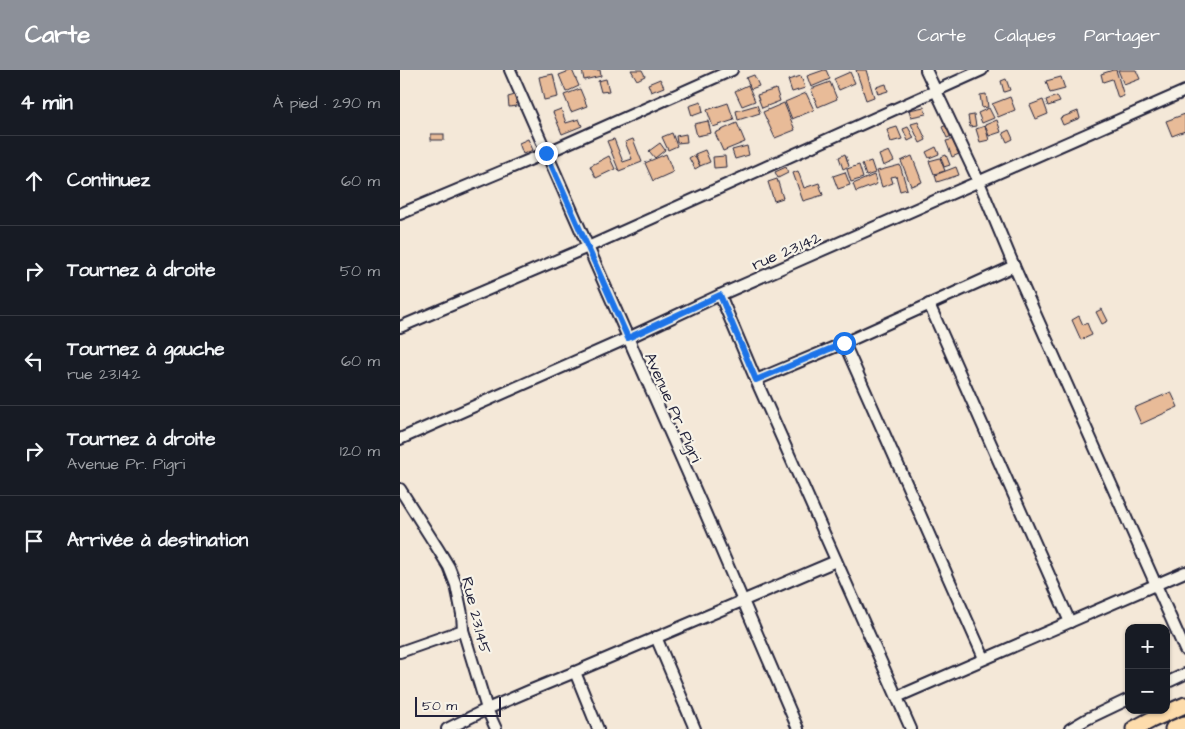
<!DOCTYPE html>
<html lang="fr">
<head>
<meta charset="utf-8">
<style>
  :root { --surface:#171b24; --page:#20242c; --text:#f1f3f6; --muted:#9ea1a6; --line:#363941; --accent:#8c9099 }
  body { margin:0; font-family:"Architects Daughter",sans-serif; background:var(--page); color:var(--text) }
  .controls { position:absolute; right:15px; bottom:15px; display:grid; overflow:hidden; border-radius:10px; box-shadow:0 1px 4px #0004 }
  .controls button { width:45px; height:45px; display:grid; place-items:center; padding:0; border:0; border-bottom:1px solid var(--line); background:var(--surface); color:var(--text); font:25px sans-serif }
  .scale { position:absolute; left:15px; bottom:12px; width:86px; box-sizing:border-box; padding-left:5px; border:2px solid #22223b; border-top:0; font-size:14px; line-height:18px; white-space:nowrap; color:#22223b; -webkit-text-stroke:4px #f7f3e8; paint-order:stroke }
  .stop { position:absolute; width:15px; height:15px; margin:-11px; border:4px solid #1a73e8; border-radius:50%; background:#fff }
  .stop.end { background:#1a73e8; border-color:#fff; box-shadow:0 1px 5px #0008 }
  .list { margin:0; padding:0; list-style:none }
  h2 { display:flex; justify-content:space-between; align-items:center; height:65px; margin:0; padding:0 20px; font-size:21px }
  h2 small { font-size:16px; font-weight:400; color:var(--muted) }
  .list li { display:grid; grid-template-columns:32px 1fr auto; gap:15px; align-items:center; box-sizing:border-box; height:90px; padding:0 20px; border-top:1px solid var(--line) }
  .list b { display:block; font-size:19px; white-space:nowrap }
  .list p { margin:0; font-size:16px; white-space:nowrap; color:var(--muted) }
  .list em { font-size:16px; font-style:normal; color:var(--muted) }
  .icon { flex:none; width:28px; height:28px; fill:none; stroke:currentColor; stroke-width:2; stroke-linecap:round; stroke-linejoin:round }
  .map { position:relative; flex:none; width:785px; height:659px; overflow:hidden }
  header { display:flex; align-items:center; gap:30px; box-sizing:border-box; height:70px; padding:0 25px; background:var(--accent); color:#fff }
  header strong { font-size:24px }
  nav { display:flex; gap:28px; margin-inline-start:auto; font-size:18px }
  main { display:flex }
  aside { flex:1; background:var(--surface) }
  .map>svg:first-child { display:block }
  .building { fill:#e8bb98; stroke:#22223b }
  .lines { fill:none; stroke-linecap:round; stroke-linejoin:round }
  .street-casing { stroke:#22223b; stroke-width:14 }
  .primary-casing { stroke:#22223b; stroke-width:19 }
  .street { stroke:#f7f3e8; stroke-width:10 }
  .primary { stroke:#fddcac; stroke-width:15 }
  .route { stroke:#1a73e8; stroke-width:6 }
  .labels { text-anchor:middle; stroke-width:4.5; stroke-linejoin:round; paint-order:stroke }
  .street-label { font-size:16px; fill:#22223b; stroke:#f7f3e8 }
</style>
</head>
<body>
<header>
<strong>Carte</strong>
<nav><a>Carte</a><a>Calques</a><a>Partager</a></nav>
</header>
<main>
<aside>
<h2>4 min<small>À pied · 290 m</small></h2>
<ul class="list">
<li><svg class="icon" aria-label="ahead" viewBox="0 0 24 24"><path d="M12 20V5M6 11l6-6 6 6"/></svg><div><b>Continuez</b></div><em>60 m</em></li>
<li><svg class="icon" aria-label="right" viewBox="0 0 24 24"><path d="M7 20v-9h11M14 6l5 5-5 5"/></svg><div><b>Tournez à droite</b></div><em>50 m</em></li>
<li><svg class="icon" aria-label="left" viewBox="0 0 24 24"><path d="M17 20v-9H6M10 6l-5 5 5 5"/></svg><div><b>Tournez à gauche</b><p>rue 23.142</p></div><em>60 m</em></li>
<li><svg class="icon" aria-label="right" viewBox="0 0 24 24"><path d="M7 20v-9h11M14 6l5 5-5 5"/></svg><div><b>Tournez à droite</b><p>Avenue Pr. Pigri</p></div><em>120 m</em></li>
<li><svg class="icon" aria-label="arrive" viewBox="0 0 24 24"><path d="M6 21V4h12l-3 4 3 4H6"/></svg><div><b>Arrivée à destination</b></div></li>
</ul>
</aside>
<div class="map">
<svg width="785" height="659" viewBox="0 0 785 659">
  <rect width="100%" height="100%" fill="#f4e8d8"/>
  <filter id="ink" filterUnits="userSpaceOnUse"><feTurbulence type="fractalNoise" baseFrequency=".02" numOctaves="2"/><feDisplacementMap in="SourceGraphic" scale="10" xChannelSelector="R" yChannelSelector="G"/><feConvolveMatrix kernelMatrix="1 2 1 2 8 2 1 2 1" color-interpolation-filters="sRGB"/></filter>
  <g filter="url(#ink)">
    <g class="building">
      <path d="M172,0L179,16L166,22L159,5Z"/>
      <path d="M182,0H200L201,6L184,10Z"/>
      <path d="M231,0H242L245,6L237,10Z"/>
      <path d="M424,0H426L430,9L411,17L407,6Z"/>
      <path d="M456,0H466L474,27L466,30Z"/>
      <path d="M713,0H716L724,26L718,28L712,9L703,12L701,4Z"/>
      <path d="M718,0H736L740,9L724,15Z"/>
      <path d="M450,2L455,13L439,20L434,9Z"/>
      <path d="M153,4L158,27L144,30L139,7Z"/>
      <path d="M354,5L359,16L351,19L346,8Z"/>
      <path d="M401,6L405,18L392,22L388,10Z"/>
      <path d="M661,7L665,19L650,23L646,11Z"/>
      <path d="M206,9L209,21L201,22L198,11Z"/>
      <path d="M260,9L264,17L251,22L248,14Z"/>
      <path d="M606,9L610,20L604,22L601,11Z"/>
      <path d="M430,12L437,29L418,37L411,19Z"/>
      <path d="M486,14L488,21L478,24L476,17Z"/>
      <path d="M348,15L355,31L342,36L335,21Z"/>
      <path d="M180,19L187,36L171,42L164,25Z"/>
      <path d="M376,19L380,31L362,38L357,25Z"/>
      <path d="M406,23L414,40L392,49L385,32Z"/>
      <path d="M586,24L588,37L582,38L580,25Z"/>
      <path d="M115,25L117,36L109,37L108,27Z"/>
      <path d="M657,26L660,32L648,36L646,30Z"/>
      <path d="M610,27L615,40L598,47L592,34Z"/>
      <path d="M643,30L648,44L636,49L630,35Z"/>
      <path d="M301,32L303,42L292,46L289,36Z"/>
      <path d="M328,33L334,50L313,57L307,40Z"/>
      <path d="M384,33L395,60L375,68L363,42Z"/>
      <path d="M357,35L360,43L338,50L336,41Z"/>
      <path d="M524,37L526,44L511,47L509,40Z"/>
      <path d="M589,38L594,48L582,53L578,43Z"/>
      <path d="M161,39L166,53L179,49L182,56L162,64L153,42Z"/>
      <path d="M678,41L680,48L663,55L660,48Z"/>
      <path d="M785,44V61L772,66L766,51Z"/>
      <path d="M574,45L576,56L570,57L568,46Z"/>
      <path d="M597,50L601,62L589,66L585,55Z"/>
      <path d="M308,51L311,63L297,66L294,54Z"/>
      <path d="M518,52L526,70L520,73L511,54Z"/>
      <path d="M337,53L345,72L323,81L315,63Z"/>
      <path d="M552,53L557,64L547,68L542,57Z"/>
      <path d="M585,56L589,70L580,72L576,59Z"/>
      <path d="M497,57L502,69L491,72L487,60Z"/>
      <path d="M508,57L514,68L508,71L503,59Z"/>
      <path d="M609,60L613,69L607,72L603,63Z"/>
      <path d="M272,63L277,76L268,80L262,67Z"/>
      <rect x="31" y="64" width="13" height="6"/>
      <path d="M286,64L287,72L277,73L276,66Z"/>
      <path d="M128,69L133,80L123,84L119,73Z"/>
      <path d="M214,69L223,92L232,89L225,72L233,69L242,92L219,101L207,71Z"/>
      <path d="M554,69L559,84L552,87L546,71Z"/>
      <path d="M260,73L265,80L255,88L249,81Z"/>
      <path d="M347,76L349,85L335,89L332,80Z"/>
      <path d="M536,77L539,84L529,88L526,82Z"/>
      <path d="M305,80L310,92L300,96L295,84Z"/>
      <path d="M489,81L494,91L483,96L479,85Z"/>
      <path d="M266,84L273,102L253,111L245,93Z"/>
      <path d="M445,84L449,96L443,99L439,87Z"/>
      <path d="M294,85L300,96L295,99L289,88Z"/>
      <path d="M546,85L550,95L544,97L541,87Z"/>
      <path d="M209,86L215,99L196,108L190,96Z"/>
      <path d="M325,86L326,97L314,98L313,87Z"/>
      <path d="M512,86L522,112L511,116L501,91Z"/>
      <path d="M540,88L545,101L534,104L529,91Z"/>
      <path d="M471,91L475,103L466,106L462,94Z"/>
      <path d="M459,95L463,108L451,112L447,99Z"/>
      <path d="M500,95L507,119L500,121L496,106L491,107L493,113L482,117L477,101Z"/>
      <path d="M386,97L388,103L378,108L375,102Z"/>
      <path d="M556,97L559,105L537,112L535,105Z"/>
      <path d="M398,101L404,118L419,113L423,125L403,131L393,103Z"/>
      <path d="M445,102L450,115L438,119L433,106Z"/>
      <path d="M474,105L477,114L456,122L453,114Z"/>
      <path d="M377,109L383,128L374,131L368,112Z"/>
      <path d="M702,239L708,251L702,254L696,242Z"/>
      <path d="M679,246L683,255L687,253L692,265L681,270L672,250Z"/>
      <path d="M771,322L778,337L741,354L734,338Z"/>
    </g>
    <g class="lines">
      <defs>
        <g id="street">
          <path d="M110,0L301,433L398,659"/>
          <path d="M526,0L579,112L614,196L785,580"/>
          <path d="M0,144L146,83L332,0"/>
          <path d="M320,225L356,310L511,659"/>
          <path d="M529,234L670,552"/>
          <path d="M0,257L188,177L582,0"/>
          <path d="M444,273L584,588"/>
          <path d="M356,310L444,273L614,196"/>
          <path d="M0,369L228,268L320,225L785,21"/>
          <path d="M0,419L38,479L49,497L56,515L62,544L63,560L87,639L96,659"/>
          <path d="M256,567L295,659"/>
          <path d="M0,582L63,560"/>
          <path d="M175,602L198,659"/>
          <path d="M766,613L785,604"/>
          <path d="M497,627L785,502"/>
          <path d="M47,659L87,639L129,621L175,602L436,491"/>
          <path d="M670,659L687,649L729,629"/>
        </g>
        <g id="primary">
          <path d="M734,659L751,650L785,635"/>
          <path d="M773,659L785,654"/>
        </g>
      </defs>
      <use href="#street" class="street-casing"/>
      <use href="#primary" class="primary-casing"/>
      <use href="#street" class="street"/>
      <use href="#primary" class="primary"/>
    </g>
  </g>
  <g class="lines" filter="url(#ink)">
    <path class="route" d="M146,83L228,268L320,225L356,310L444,273"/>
  </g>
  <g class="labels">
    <g class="street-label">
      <text transform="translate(386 180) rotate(-23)" y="6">rue 23.142</text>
      <text transform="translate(274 337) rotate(66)" y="6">Avenue Pr. Pigri</text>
      <text transform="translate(77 545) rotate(76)" y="6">Rue 23.145</text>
    </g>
  </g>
</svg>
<div class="controls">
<button>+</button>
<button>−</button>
</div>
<div class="scale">50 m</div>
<div class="stop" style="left:444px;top:273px"></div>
<div class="stop end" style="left:146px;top:83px"></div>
</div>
</main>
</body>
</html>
